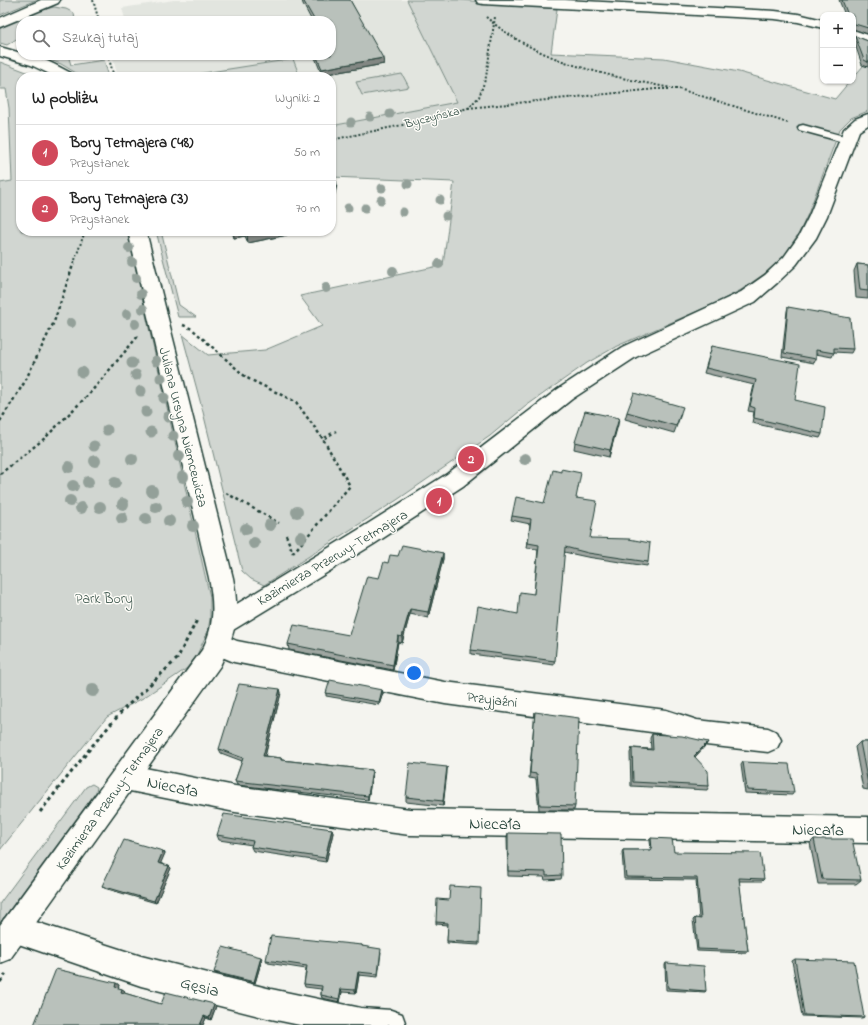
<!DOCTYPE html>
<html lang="pl">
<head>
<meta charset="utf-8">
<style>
  :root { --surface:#fff; --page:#f2f2f2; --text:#222; --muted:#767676; --line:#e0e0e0; --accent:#d1495b }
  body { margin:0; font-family:"Indie Flower",sans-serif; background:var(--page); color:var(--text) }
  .controls { position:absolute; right:12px; top:12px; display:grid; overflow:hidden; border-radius:8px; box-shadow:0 1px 3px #0004 }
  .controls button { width:36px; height:36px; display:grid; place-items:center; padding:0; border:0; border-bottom:1px solid var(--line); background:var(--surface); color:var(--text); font:20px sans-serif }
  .you { position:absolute; left:414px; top:673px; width:14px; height:14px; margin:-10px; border:3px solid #fff; border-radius:50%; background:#1a73e8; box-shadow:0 0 0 6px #1a73e833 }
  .badge { display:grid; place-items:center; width:26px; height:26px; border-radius:50%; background:var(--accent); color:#fff; font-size:13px; font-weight:700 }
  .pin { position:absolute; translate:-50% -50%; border:2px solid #fff; box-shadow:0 1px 4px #0006 }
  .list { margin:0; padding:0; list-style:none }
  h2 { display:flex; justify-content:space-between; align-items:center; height:52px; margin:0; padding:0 16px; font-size:17px }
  h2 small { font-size:13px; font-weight:400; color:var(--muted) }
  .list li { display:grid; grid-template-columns:26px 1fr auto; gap:12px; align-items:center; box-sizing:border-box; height:56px; padding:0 16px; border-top:1px solid var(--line) }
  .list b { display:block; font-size:15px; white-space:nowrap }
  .list p { margin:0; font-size:13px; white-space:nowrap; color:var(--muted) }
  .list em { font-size:13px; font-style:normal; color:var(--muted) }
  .icon { flex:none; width:22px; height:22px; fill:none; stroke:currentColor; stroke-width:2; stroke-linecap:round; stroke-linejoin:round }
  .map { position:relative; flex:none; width:868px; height:1025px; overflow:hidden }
  .search { position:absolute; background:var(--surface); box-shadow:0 1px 3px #0004; left:16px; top:16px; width:320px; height:44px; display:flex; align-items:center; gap:10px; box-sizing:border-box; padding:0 14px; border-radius:16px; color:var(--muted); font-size:15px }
  .panel { position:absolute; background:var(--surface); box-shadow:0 1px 3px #0004; left:16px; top:72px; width:320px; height:164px; border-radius:16px }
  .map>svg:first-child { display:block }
  .built { fill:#e2e5df }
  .green { fill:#d1d6d1; stroke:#788a82 }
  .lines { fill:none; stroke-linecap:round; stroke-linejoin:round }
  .lane-casing { stroke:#1f3d34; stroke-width:3 }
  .street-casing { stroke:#1f3d34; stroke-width:3 }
  .secondary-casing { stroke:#1f3d34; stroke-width:3 }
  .path-far2 { stroke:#1f3d34; stroke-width:2; stroke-dasharray:2 2; stroke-linecap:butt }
  .path-far1 { stroke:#1f3d34; stroke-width:2.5; stroke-dasharray:3 3; stroke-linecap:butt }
  .path { stroke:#1f3d34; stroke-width:3; stroke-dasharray:3.5 3.5; stroke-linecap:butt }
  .lane { fill:#fdfcf7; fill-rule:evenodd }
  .street { fill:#fdfcf7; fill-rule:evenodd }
  .secondary { fill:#fdfcf7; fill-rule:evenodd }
  .tree { fill:#93a099 }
  .wall { fill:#9fa6a1; stroke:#1f3d34 }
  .shaded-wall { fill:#828783; stroke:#1f3d34 }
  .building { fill:#b9c1bb; stroke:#1f3d34 }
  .labels { text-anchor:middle; stroke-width:3; stroke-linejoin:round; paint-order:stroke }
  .far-street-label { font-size:12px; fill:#1f3d34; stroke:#fdfcf7 }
  .street-label { font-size:14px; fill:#1f3d34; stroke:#fdfcf7 }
  .park-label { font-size:14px; fill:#435c53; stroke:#fdfcf7 }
  .near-street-label { font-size:17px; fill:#1f3d34; stroke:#fdfcf7 }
</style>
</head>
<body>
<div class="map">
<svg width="868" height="1025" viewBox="0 0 868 1025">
  <rect width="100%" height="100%" fill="#f4f4ef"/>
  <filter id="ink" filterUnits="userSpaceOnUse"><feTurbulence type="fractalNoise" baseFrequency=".025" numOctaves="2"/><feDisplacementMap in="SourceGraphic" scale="8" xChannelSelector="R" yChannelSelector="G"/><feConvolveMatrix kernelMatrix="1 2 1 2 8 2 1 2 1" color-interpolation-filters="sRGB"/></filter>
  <g filter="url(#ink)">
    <path class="built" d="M174,0H407L457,102L331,126V77H118L112,55H331V21H115L125,19L122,8Z"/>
    <g class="green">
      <path d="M0,0H36L0,15Z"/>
      <path d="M407,0H461L557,9L551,53L664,58L739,72L835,99L850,81H853V78L868,60V111L851,118L840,129L808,214L799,233L783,257L764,274L741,290L716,303L617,346L587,363L526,406L490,436L397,500L264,585L251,579L242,571L203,412L182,334L208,355L265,350L322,326L300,296L443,265L454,182L331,177V126L457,102Z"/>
      <path d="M54,7L66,9L74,13L75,21H21V36L7,45L0,43V29L3,26L42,10Z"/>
      <path d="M45,55H68L71,65L104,60L109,77H83L61,64L42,57Z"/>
      <path d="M293,59L300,77H178Z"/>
      <path d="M0,62L40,77H21V231H127L210,597V619L208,631L196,657L186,669L143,698L107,717L0,850V183L12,181L9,108L6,89H0Z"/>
      <path d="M402,74L409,87L362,95L356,82Z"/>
      <path d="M156,231H161L179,305L196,317H178Z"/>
      <path d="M92,784L97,787L96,792L0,923V903L86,787Z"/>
    </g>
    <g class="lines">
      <defs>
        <path id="lane" d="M803,125L851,138L852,140L847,143L799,130L798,128L799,126Z"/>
        <g id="street">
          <path d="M41,0H60L58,3L0,27V18Z"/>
          <path d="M476,0H565L775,11L798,14L823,20V28L798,22L775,19L483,4L478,3Z"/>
          <path d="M853,30L868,35V45L853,39Z"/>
          <path d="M868,114V125L859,131L827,216L816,238L796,265L777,283L755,302L636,357L572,399L463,486L374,544L233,630L225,633L217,630L213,623L217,616L358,530L447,474L558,389L622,347L741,292L765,275L784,257L799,236L809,216L844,129L855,119Z"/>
          <path d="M219,633L237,641L445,682L666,710L697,720L768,728L777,732L781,740L777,748L768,752L697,744L666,734L445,704L234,662L210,652L207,644L210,636Z"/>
          <path d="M125,764L235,786L410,809L868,817V843L410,835L235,812L125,790L116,786L112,777L116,768Z"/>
          <path d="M14,915L141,956L271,989L361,1008L391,1010L402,1014L406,1025H300L271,1019L141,986L4,939L0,928L4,919Z"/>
        </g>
        <g id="secondary">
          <path d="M0,47L21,53V55C40,55 57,66 73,74L76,77H56L31,65L0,56Z"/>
          <path d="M128,231H146L233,578C240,615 236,632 220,666L10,959L0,963V925L202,650C215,626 214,604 209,578Z"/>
        </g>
      </defs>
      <use href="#lane" class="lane-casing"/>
      <use href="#street" class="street-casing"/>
      <use href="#secondary" class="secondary-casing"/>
      <g class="path-far2">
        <path d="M93,0L99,21"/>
        <path d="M486,17C539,63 605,75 671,88"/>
        <path d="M108,55L114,77"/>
        <path d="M468,108L656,89H679L788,123"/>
        <path d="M331,140L412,123L468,108L479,97L486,77L495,17"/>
        <path d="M75,260L85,231"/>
      </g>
      <g class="path-far1">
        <path d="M183,325L192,329L247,378L296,402L323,439"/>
        <path d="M0,421L24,383L54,322L75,259"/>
        <path d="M0,474L45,438L90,393L139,335"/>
        <path d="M226,493L279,523"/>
        <path d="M286,535L293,553"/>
        <path d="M293,553L350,486L323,439L336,431"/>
      </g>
      <g class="path">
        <path d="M40,812L92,746L124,709L177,659L197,620"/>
        <path d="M0,982L6,974"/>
      </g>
      <use href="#lane" class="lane"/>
      <use href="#street" class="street"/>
      <use href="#secondary" class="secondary"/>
    </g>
    <g class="tree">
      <circle cx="390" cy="114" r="4.5"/>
      <circle cx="370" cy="117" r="4.5"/>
      <circle cx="351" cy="122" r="4.5"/>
      <circle cx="408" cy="184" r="4.5"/>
      <circle cx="382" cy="188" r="4.5"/>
      <circle cx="381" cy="200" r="4.5"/>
      <circle cx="440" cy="200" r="4.5"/>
      <circle cx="348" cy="208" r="4.5"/>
      <circle cx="365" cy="208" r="4.5"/>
      <circle cx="403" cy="212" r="4.5"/>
      <circle cx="446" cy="216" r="4.5"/>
      <circle cx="129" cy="248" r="5"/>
      <circle cx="132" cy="262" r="5"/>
      <circle cx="439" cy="264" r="5"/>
      <circle cx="393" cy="271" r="5"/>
      <circle cx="136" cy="278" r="5"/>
      <circle cx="326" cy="288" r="5"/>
      <circle cx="141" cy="294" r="5"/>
      <circle cx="143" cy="309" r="5"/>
      <circle cx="127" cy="314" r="5"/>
      <circle cx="71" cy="323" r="5"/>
      <circle cx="135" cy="324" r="5"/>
      <circle cx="156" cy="361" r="5.5"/>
      <circle cx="132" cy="363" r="5.5"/>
      <circle cx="82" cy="372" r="5.5"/>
      <circle cx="136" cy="375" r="5.5"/>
      <circle cx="161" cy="378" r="5.5"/>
      <circle cx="141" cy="391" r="5.5"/>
      <circle cx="164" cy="398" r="5.5"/>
      <circle cx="146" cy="412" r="5.5"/>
      <circle cx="168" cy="417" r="5.5"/>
      <circle cx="107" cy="430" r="5.5"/>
      <circle cx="151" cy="432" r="5.5"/>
      <circle cx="173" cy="436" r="5.5"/>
      <circle cx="94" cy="446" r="5.5"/>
      <circle cx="179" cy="456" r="6"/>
      <circle cx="132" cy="459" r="6"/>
      <circle cx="525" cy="459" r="6"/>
      <circle cx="95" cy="461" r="6"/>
      <circle cx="69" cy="467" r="6"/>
      <circle cx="183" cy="477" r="6"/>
      <circle cx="88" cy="482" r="6"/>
      <circle cx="115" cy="483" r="6"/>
      <circle cx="73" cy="486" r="6"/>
      <circle cx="152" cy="491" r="6"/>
      <circle cx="70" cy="501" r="6"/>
      <circle cx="187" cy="502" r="6"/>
      <circle cx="123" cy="504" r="6"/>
      <circle cx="100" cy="507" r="6"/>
      <circle cx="156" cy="507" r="6"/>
      <circle cx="81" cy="508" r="6"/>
      <circle cx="297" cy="512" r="6"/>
      <circle cx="122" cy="518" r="6"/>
      <circle cx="146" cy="519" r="6"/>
      <circle cx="169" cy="521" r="6"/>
      <circle cx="270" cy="525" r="6"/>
      <circle cx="193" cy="526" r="6"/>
      <circle cx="246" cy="529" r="6"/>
      <circle cx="301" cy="537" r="6"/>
      <circle cx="254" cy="543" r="6"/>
      <circle cx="93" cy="690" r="7"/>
    </g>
    <g class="wall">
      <path d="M302,0H350L384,64L322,75L314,55H331V21H312L303,4Z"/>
      <path d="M839,0H868V34L853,29V30V15H845Z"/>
      <path d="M855,36L868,41V67L862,65L854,41Z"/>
      <path d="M232,231H287V235L248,243L245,236L234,238Z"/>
      <path d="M857,264L868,265V299L856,298L854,271Z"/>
      <path d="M788,307L853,349L851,353L834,352L832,357L816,354V359L814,363L782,357L787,311Z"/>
      <path d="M712,346L795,400L822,434L820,438L752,423L754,412L748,411L754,385L704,373Z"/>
      <path d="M627,412L681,414L674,433L625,419Z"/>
      <path d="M619,418L609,457L574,449L575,442Z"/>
      <path d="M576,498L590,538L648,562L647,566L587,557L564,552L554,665L471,654V650L518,614L534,594L538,549L527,548L530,524L511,520L512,516L544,503Z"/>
      <path d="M443,553V559L428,618L410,614L402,643L398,642L393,670L289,650L288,644L349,635L388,563L398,556Z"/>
      <path d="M280,689L281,693L265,756L281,758L282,760L372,770V774L368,800L237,785L235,781L242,761L221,753L219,749Z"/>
      <path d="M382,690L383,693L379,705L326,696V693Z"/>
      <path d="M535,712L575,806L574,810H539L536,779L529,778Z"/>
      <path d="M652,734L708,742L705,746L695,757L709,786L707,790L631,786L630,753L632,748L651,749L650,738Z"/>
      <path d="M860,742H868V790L863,789L855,747Z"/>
      <path d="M743,762L794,792L792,795L745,793L741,765Z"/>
      <path d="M447,767L443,806L406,802V797Z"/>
      <path d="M332,829L333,833L326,862L253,851L251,847L252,845L219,840L217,835Z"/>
      <path d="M508,833L562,875L561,879L545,880L544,877L508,876L507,838Z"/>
      <path d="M651,838L674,852L764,879L762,881H739L748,951L746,953L697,951L693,920L695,918L699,919L696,880L624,879L622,852L623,850H651L650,841Z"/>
      <path d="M814,839L861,880L856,884H818L810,843Z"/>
      <path d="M163,851L165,853L160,863L171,868L156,903L104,888L102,886Z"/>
      <path d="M449,900L479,943V945L447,943L448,925L436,924V922Z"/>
      <path d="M362,945V946L381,952L378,977L359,975L356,993L342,992L340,1002L322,998L321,995V989L305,987L304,984L306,969L268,963L266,960Z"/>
      <path d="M262,959L255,983L215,973L214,972Z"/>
      <path d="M795,959L864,1017L862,1018L802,1016L792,961Z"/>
      <path d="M666,963L706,991L705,992L666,990L665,965Z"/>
      <path d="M116,983L119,985L118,988L122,989L125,991L124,993L161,1004L216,1006L211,1020L206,1018L203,1025H34Z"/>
    </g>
    <g class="shaded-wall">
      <path d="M383,58L384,64L322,75V69Z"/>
      <path d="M336,181L337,185L332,206V202Z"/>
      <path d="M233,231H244L245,236L234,238Z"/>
      <path d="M268,231H287V235L248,243L247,235Z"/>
      <path d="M619,418L618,425L609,457L610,450Z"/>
      <path d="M443,553V559L428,618V612Z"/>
      <path d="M410,609V614L402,643V637Z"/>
      <path d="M398,636V642L393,670V665Z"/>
      <path d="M280,689L281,693L264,760L263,756Z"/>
      <path d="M382,690L383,693L379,705V702Z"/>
      <path d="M708,742L705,746L692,760L694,756Z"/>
      <path d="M447,767V773L443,806V801Z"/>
      <path d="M372,770V774L368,800V796Z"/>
      <path d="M332,829L333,833L326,862L325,858Z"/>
      <path d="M163,851L165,853L160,865L158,863Z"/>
      <path d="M169,866L171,868L156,903L154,901Z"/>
      <path d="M261,957L262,959L255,983L254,982Z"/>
      <path d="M358,972L359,975L356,993L355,990Z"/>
      <path d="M116,983L119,985L118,989L115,987Z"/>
      <path d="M122,989L125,991L123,994L121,992Z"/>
      <path d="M341,989L342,992L340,1002L339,999Z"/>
      <path d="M214,1004L216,1006L211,1020L209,1018Z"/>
      <path d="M204,1016L206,1018L203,1025H200Z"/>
    </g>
    <g class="building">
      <path d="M303,0H350L383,58L322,69L316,55H331V21H315Z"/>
      <path d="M842,0H868V28L855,24L853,25V30V15H848Z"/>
      <path d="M855,36L868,41V62L864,60Z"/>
      <path d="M331,181H336L332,202H331Z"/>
      <path d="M245,231H268L247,235Z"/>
      <path d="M857,264L868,265V291L860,290Z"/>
      <path d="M788,307L850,318L853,349L834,348V353L816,350V359L784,353Z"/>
      <path d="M712,346L800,364L795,400L825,407L822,434L754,418L755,408L750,406L756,380L706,368Z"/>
      <path d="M634,393L683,407L676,426L627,412Z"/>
      <path d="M585,411L619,418L610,450L575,442Z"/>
      <path d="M561,469L581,473L576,498L597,501L590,538L629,539L650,543L648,562L588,553L565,547L555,661L471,650L478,606L518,614L520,592L534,594L539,545L528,543L531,519L512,516L516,497L544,503L553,470L561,472Z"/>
      <path d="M402,545L443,553L428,612L410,609L402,637L398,636L393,665L288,644L294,625L349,635L367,576L379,578L384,562L388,563L390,555L398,556Z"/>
      <path d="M330,680L382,690L379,702L326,693Z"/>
      <path d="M239,684L280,689L263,756L281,758V760L372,770L368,796L235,781L243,758L219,749Z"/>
      <path d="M535,712L579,718L575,806L540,805L537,774L530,773Z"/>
      <path d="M652,734L682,736L708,742L694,756L708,771L709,786L633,782L632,748L653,750Z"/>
      <path d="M860,742H868V784Z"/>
      <path d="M743,762L789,764L794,792L747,790Z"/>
      <path d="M410,763L447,767L443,801L406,797Z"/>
      <path d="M224,814L332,829L325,858L251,847L253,841L217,835Z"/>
      <path d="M508,833L561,834L562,875L546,876V872L508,871Z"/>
      <path d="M651,838L672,839L674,852L760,853L764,879L739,878L748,951L698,949L695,918L701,919L697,878L626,877L623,850H652Z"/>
      <path d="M814,839H852L861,880L822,879Z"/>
      <path d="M124,840L163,851L158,863L169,866L154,901L102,886Z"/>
      <path d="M450,886L481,888L479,943L447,941L448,923L436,922L437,899L449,900Z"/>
      <path d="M271,936L362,945V946L381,949L378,974L358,972L355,990L341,989L339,999L321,995L322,986L304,984L307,966L266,960Z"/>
      <path d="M223,947L261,957L254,982L214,972Z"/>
      <path d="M795,959L854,961L864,1017L804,1015Z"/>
      <path d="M666,963L704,966L706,991L668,988Z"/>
      <path d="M56,969L116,983L115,987L122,989L121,992L161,1004L166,992L214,1004L209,1018L204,1016L200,1025H34Z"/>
    </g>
  </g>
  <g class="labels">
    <g class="far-street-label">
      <text transform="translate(432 117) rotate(-14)" y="4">Byczyńska</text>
    </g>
    <g class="street-label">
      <text transform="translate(184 427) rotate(76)" y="5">Juliana Ursyna Niemcewicza</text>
      <text transform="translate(332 557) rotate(-31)" y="5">Kazimierza Przerwy-Tetmajera</text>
      <text transform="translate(492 699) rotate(7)" y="5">Przyjaźni</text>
      <text transform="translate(109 798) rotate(-54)" y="5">Kazimierza Przerwy-Tetmajera</text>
    </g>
    <g class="park-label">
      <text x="104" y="603">Park Bory</text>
    </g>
    <g class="near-street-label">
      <text transform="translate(173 786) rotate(12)" y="6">Niecała</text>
      <text transform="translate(495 823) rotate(1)" y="6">Niecała</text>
      <text transform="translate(818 829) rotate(1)" y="6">Niecała</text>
      <text transform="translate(200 986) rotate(14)" y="6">Gęsia</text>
    </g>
  </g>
</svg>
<div class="controls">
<button>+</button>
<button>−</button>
</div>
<div class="you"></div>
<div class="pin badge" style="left:439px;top:501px">1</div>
<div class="pin badge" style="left:471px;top:459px">2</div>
<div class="search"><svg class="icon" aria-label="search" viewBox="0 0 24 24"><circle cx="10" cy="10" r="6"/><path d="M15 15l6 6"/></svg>Szukaj tutaj</div>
<section class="panel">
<h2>W pobliżu<small>Wyniki: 2</small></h2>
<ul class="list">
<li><span class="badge">1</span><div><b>Bory Tetmajera (48)</b><p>Przystanek</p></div><em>50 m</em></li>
<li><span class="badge">2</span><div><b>Bory Tetmajera (3)</b><p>Przystanek</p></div><em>70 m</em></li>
</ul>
</section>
</div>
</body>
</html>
